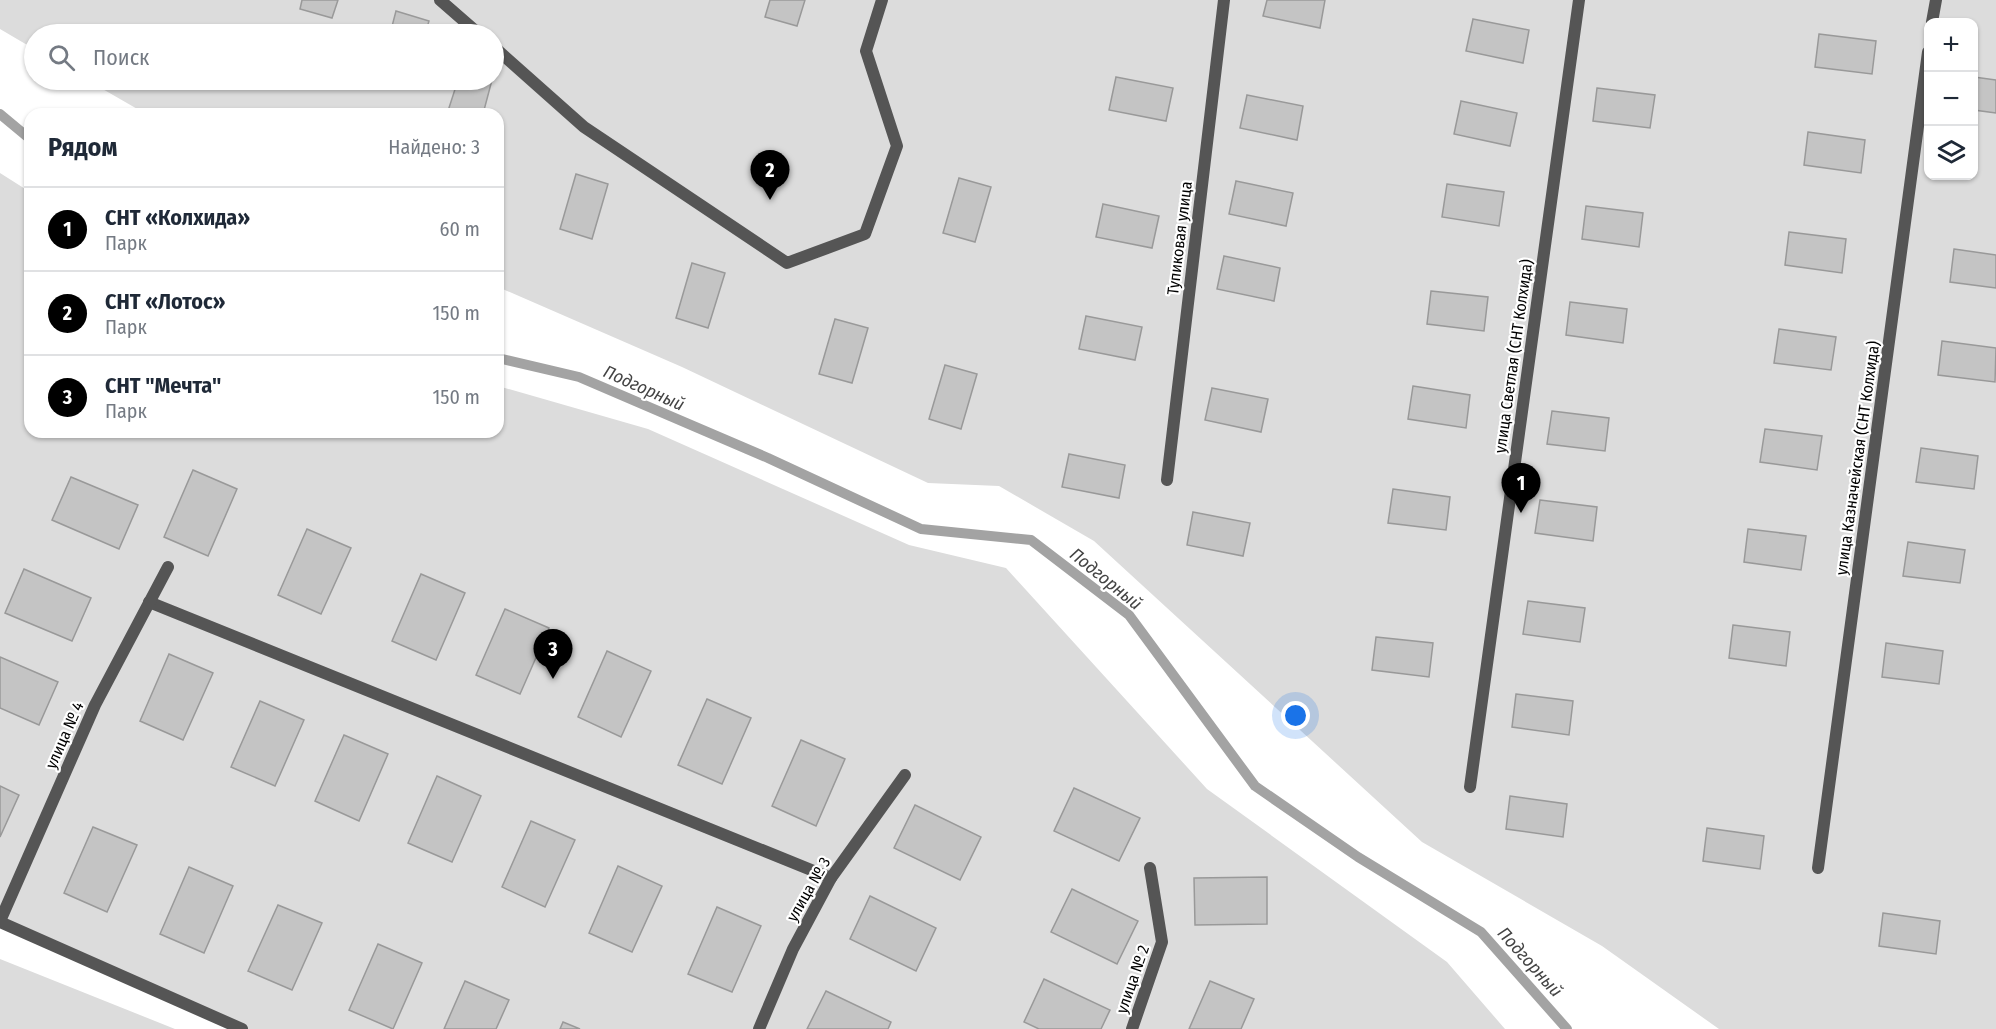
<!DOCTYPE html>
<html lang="ru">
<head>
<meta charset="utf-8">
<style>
  :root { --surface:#fff; --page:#f6f6f7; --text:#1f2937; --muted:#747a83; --line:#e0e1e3; --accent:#000 }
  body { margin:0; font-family:"Fira Sans Condensed",sans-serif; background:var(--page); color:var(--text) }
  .controls { position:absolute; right:18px; top:18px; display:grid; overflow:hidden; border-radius:12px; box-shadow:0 2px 4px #0004 }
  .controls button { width:54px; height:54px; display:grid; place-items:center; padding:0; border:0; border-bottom:2px solid var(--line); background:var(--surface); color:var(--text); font:30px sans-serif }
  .you { position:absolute; left:1296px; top:716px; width:21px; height:21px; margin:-15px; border:4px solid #fff; border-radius:50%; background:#1a73e8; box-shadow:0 0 0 9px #1a73e833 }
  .badge { display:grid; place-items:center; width:39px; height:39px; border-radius:50%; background:var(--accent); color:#fff; font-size:20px; font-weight:700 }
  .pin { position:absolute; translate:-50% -50px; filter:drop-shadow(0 2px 3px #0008) }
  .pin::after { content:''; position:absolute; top:32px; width:21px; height:18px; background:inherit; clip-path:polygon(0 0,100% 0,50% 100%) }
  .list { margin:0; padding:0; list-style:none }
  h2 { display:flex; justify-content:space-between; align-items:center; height:78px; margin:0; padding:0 24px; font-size:26px }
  h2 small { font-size:20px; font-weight:400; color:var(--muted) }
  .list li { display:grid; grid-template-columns:39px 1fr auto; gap:18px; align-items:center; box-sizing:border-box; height:84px; padding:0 24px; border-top:2px solid var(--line) }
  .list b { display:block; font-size:22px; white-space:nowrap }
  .list p { margin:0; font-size:20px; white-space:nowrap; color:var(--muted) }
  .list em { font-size:20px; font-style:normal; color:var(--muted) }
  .icon { flex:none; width:33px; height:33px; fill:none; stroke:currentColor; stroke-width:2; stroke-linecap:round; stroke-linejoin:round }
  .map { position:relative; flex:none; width:1996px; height:1029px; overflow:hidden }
  .search { position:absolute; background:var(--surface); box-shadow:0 2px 4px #0004; left:24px; top:24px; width:480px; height:66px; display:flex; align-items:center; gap:15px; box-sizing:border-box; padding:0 21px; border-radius:33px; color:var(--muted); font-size:22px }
  .panel { position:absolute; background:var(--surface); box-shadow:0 2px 4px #0004; left:24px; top:108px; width:480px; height:330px; border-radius:18px }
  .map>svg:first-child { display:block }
  .green { fill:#dcdcdc; fill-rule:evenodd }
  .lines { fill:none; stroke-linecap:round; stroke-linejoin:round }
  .stream { stroke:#a3a3a3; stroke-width:10 }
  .building { fill:#c4c4c4; stroke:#999; stroke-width:1.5 }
  .street { stroke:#555; stroke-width:12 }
  .labels { text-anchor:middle; stroke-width:4.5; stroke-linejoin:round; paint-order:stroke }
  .street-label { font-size:16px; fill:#000; stroke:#fff }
  .water-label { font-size:18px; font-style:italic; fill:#444; stroke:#fff }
</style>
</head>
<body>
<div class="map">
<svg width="1996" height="1029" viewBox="0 0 1996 1029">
  <rect width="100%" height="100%" fill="#fff"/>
  <g class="green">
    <path d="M0,0H1996V1029H1719L1602,946L1422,842L1094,541L999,486L928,483L682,367L498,287V114H146L87,80H494V34H34V49L0,29ZM1928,22H1974V176H1928Z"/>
    <path d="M0,173L30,192V432H498V386L648,429L909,545L1006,568L1207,789L1447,962L1505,1029H242L0,922Z"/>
    <path d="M0,959L175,1029H0Z"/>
  </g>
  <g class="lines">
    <g class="stream">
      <path d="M0,114L30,139"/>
      <path d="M498,358L579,377L768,458L921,529L1031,540L1129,615L1255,786L1358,857L1481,932L1567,1029"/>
    </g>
  </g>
  <g class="building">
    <path d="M302,0H338L332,18L300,9Z"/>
    <path d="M770,0H805L797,26L765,17Z"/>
    <path d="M1267,0H1325L1320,28L1263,16Z"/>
    <path d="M396,11L429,21L425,34H390Z"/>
    <path d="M1473,19L1529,30L1523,63L1466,51Z"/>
    <path d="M1819,34L1876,41L1872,74L1815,67Z"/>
    <path d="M1116,77L1173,88L1166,121L1109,110Z"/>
    <path d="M1974,77L1996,80V113L1974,110Z"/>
    <path d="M458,80H492L483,114H447Z"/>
    <path d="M1597,88L1655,95L1650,128L1593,121Z"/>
    <path d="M1247,95L1303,106L1297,140L1240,128Z"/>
    <path d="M1461,101L1517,113L1510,146L1454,134Z"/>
    <path d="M1808,132L1865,140L1861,173L1804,165Z"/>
    <path d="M576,174L608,184L592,239L560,229Z"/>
    <path d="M959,178L991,187L975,242L943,233Z"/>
    <path d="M1236,181L1293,193L1286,226L1229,214Z"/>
    <path d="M1447,184L1504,192L1499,226L1442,217Z"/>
    <path d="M1103,204L1159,216L1152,248L1096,237Z"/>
    <path d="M1586,206L1643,213L1639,247L1582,239Z"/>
    <path d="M1789,232L1846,239L1842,273L1785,265Z"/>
    <path d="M1954,249L1996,255V288L1950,282Z"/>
    <path d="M1224,256L1280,268L1274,301L1217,289Z"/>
    <path d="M692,263L725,273L708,328L676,318Z"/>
    <path d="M1431,291L1488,297L1484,331L1427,324Z"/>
    <path d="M1570,302L1627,309L1623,343L1566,335Z"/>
    <path d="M1086,316L1142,327L1135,360L1079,349Z"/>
    <path d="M835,319L868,328L852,383L819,374Z"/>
    <path d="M1779,329L1836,337L1831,370L1774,363Z"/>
    <path d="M1942,341L1996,348L1995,382L1938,375Z"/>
    <path d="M945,365L977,374L961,429L929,419Z"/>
    <path d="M1413,386L1470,395L1466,428L1408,419Z"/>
    <path d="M1212,388L1268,399L1261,432L1205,420Z"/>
    <path d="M1552,411L1609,418L1605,451L1547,444Z"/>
    <path d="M1765,429L1822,436L1817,470L1760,462Z"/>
    <path d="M1921,448L1978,456L1974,489L1916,482Z"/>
    <path d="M1069,454L1125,465L1119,498L1062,487Z"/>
    <path d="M193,470L237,489L208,556L164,537Z"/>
    <path d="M71,477L138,505L119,549L52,520Z"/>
    <path d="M1393,489L1450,497L1446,530L1388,523Z"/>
    <path d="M1540,500L1597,507L1593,541L1535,533Z"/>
    <path d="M1193,512L1250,523L1243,556L1187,545Z"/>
    <path d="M307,529L351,548L321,614L278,595Z"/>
    <path d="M1748,529L1806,536L1801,570L1744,562Z"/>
    <path d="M1908,542L1965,550L1960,583L1903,576Z"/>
    <path d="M24,569L91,598L72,641L5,613Z"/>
    <path d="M421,574L465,593L436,660L392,641Z"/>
    <path d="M1528,601L1585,608L1580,642L1523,634Z"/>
    <path d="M505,609L549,628L520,694L476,675Z"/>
    <path d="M1733,625L1790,632L1786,666L1729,658Z"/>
    <path d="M1376,637L1433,643L1429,677L1372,670Z"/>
    <path d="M1886,643L1943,651L1939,684L1882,677Z"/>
    <path d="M607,651L651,671L621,737L578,717Z"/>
    <path d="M169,654L213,673L183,740L140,721Z"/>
    <path d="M0,657L58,682L39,725L0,708Z"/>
    <path d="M1516,694L1573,701L1569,735L1512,727Z"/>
    <path d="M707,699L751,718L722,784L678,765Z"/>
    <path d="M260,701L304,720L275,786L231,767Z"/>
    <path d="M344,735L388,754L359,821L315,801Z"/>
    <path d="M801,740L845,759L816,826L772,806Z"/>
    <path d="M437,776L481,796L452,862L408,843Z"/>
    <path d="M0,786L19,795L0,837Z"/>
    <path d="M1074,788L1140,818L1119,861L1054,831Z"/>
    <path d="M1510,796L1567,804L1563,837L1506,829Z"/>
    <path d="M915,805L981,837L960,880L894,848Z"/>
    <path d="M531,821L575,840L545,907L502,887Z"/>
    <path d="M93,827L137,845L107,912L64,893Z"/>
    <path d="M1707,828L1764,836L1760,869L1703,861Z"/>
    <path d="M618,866L662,886L632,952L589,933Z"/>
    <path d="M189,867L233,886L204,953L160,934Z"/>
    <path d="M1267,877V924L1195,925L1194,878Z"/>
    <path d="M1072,889L1138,921L1117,964L1051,932Z"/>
    <path d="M870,896L936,928L916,971L850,939Z"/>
    <path d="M278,905L322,923L292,990L248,971Z"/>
    <path d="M717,907L761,926L732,992L688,974Z"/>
    <path d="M1883,913L1940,921L1936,954L1879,946Z"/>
    <path d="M378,944L422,963L393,1029L349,1010Z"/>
    <path d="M1044,979L1110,1010L1101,1029H1039L1024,1022Z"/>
    <path d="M465,981L509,1000L496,1029H444Z"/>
    <path d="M1210,981L1254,999L1241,1029H1189Z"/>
    <path d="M826,991L891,1022L888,1029H807Z"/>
    <path d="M563,1022L580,1029H560Z"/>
  </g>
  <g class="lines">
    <g class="street">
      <path d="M440,0L479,34"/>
      <path d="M1932,22L1936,0"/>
      <path d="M494,47L584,127L787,263L865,234L897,146L866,51L882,0"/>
      <path d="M1167,480L1224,0"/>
      <path d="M149,602L831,878"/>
      <path d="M1470,787L1579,0"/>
      <path d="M1818,868L1928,52"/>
      <path d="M0,921L95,705L168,567"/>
      <path d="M0,922L242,1029"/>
      <path d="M759,1029L793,949L831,878L905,775"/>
      <path d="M1132,1029L1162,942L1150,868"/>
    </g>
  </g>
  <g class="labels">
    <g class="street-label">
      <text transform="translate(1179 238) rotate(-83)" y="6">Тупиковая улица</text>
      <text transform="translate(1513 356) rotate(-82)" y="6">улица Светлая (СНТ Колхида)</text>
      <text transform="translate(1857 458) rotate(-82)" y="6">улица Казначейская (СНТ Колхида)</text>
      <text transform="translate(64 735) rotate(-66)" y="6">улица № 4</text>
      <text transform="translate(808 889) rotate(-60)" y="6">улица № 3</text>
      <text transform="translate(1132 979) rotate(-71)" y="6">улица № 2</text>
    </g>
    <g class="water-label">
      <text transform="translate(644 388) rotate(24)" y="6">Подгорный</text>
      <text transform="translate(1106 579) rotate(39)" y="6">Подгорный</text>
      <text transform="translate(1530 962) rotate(48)" y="6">Подгорный</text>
    </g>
  </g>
</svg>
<div class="controls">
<button>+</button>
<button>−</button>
<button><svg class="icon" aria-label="layers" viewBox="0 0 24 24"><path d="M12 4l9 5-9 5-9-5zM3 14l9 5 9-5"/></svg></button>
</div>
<div class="you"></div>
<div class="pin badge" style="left:1521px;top:513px">1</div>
<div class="pin badge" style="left:770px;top:200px">2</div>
<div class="pin badge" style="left:553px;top:679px">3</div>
<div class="search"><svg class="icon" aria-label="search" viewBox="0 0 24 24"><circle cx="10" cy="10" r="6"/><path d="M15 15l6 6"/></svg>Поиск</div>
<section class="panel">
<h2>Рядом<small>Найдено: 3</small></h2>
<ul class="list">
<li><span class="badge">1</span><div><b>СНТ «Колхида»</b><p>Парк</p></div><em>60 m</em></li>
<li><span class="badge">2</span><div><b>СНТ «Лотос»</b><p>Парк</p></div><em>150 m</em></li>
<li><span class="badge">3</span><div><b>СНТ &quot;Мечта&quot;</b><p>Парк</p></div><em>150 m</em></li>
</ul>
</section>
</div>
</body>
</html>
